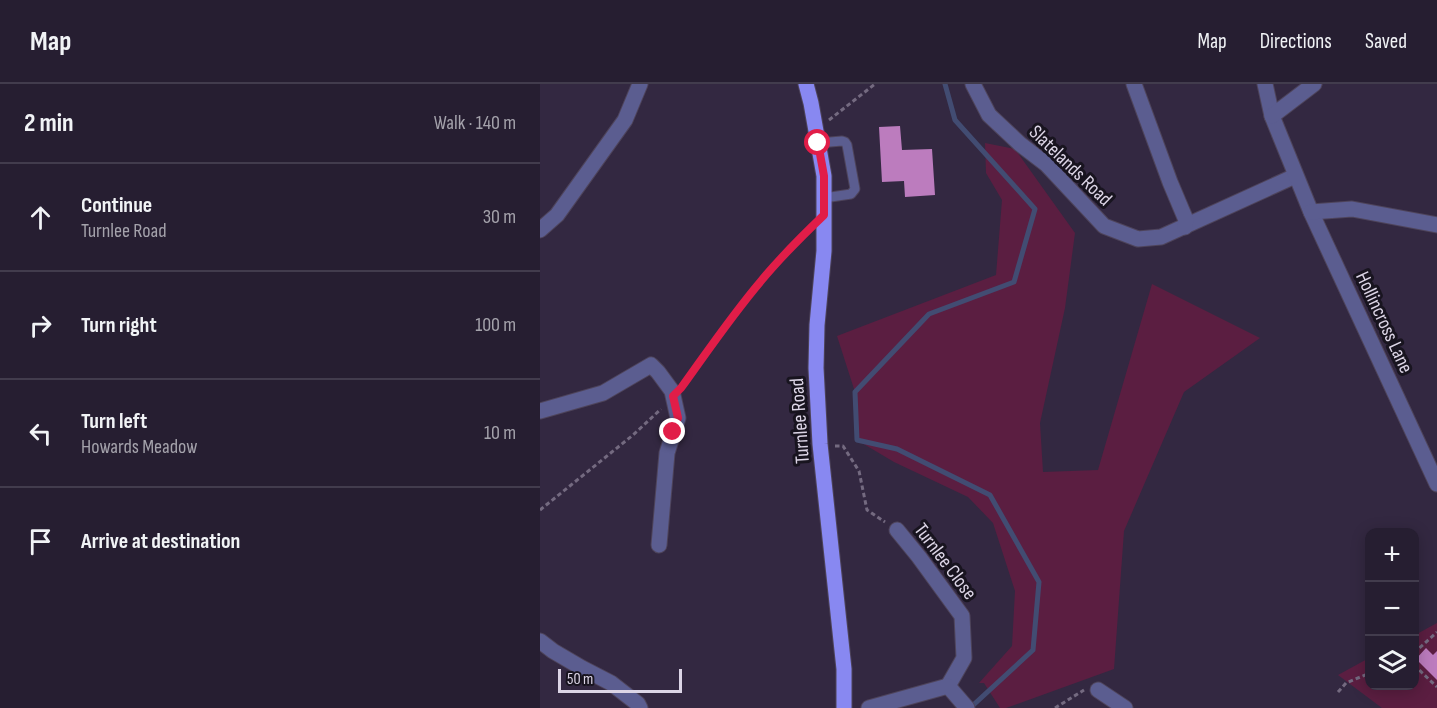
<!DOCTYPE html>
<html lang="en">
<head>
<meta charset="utf-8">
<style>
  :root { --surface:#261e31; --page:#2e2739; --text:#f1f3f6; --muted:#a4a2ab; --line:#423c4d }
  body { margin:0; font-family:"Sofia Sans Condensed",sans-serif; background:var(--page); color:var(--text) }
  .controls { position:absolute; right:18px; bottom:18px; display:grid; overflow:hidden; border-radius:12px; box-shadow:0 3px 15px #0003 }
  .controls button { width:54px; height:54px; display:grid; place-items:center; padding:0; border:0; border-bottom:2px solid var(--line); background:var(--surface); color:var(--text); font:30px sans-serif }
  .scale { position:absolute; left:18px; bottom:15px; width:124px; box-sizing:border-box; padding-left:6px; border:3px solid #dcd5e6; border-top:0; font-size:16px; line-height:21px; white-space:nowrap; color:#dcd5e6; -webkit-text-stroke:4px #18141f; paint-order:stroke }
  .stop { position:absolute; width:18px; height:18px; margin:-14px; border:4px solid #e11d48; border-radius:50%; background:#fff }
  .stop.end { background:#e11d48; border-color:#fff; box-shadow:0 2px 6px #0008 }
  .list { margin:0; padding:0; list-style:none }
  h2 { display:flex; justify-content:space-between; align-items:center; height:78px; margin:0; padding:0 24px; font-size:26px }
  h2 small { font-size:20px; font-weight:400; color:var(--muted) }
  .list li { display:grid; grid-template-columns:39px 1fr auto; gap:18px; align-items:center; box-sizing:border-box; height:108px; padding:0 24px; border-top:2px solid var(--line) }
  .list b { display:block; font-size:22px; white-space:nowrap }
  .list p { margin:0; font-size:20px; white-space:nowrap; color:var(--muted) }
  .list em { font-size:20px; font-style:normal; color:var(--muted) }
  .icon { flex:none; width:33px; height:33px; fill:none; stroke:currentColor; stroke-width:2; stroke-linecap:round; stroke-linejoin:round }
  .map { position:relative; flex:none; width:897px; height:624px; overflow:hidden }
  header { display:flex; align-items:center; gap:36px; box-sizing:border-box; height:84px; padding:0 30px; background:var(--surface); border-bottom:2px solid var(--line) }
  header strong { font-size:28px }
  nav { display:flex; gap:33px; margin-inline-start:auto; font-size:21px }
  main { display:flex }
  aside { flex:1; background:var(--surface) }
  .map>svg:first-child { display:block }
  .green { fill:#5b1e41 }
  .lines { fill:none; stroke-linecap:round; stroke-linejoin:round }
  .stream { stroke:#424c72; stroke-width:5 }
  .building { fill:#bc7cbe }
  .service-casing { stroke:#4e445b; stroke-width:11 }
  .minor-casing { stroke:#4e445b; stroke-width:17 }
  .primary-casing { stroke:#4e445b; stroke-width:17 }
  .path { stroke:#746a80; stroke-width:3; stroke-dasharray:4.5 3; stroke-linecap:butt }
  .service { stroke:#5b5d90; stroke-width:9 }
  .minor { stroke:#5b5d90; stroke-width:15 }
  .primary { stroke:#8888f1; stroke-width:15 }
  .route { stroke:#e11d48; stroke-width:8 }
  .labels { text-anchor:middle; stroke-width:6; stroke-linejoin:round; paint-order:stroke }
  .street-label { font-size:20px; fill:#dcd5e6; stroke:#18141f }
</style>
</head>
<body>
<header>
<strong>Map</strong>
<nav><a>Map</a><a>Directions</a><a>Saved</a></nav>
</header>
<main>
<aside>
<h2>2 min<small>Walk · 140 m</small></h2>
<ul class="list">
<li><svg class="icon" aria-label="ahead" viewBox="0 0 24 24"><path d="M12 20V5M6 11l6-6 6 6"/></svg><div><b>Continue</b><p>Turnlee Road</p></div><em>30 m</em></li>
<li><svg class="icon" aria-label="right" viewBox="0 0 24 24"><path d="M7 20v-9h11M14 6l5 5-5 5"/></svg><div><b>Turn right</b></div><em>100 m</em></li>
<li><svg class="icon" aria-label="left" viewBox="0 0 24 24"><path d="M17 20v-9H6M10 6l-5 5 5 5"/></svg><div><b>Turn left</b><p>Howards Meadow</p></div><em>10 m</em></li>
<li><svg class="icon" aria-label="arrive" viewBox="0 0 24 24"><path d="M6 21V4h12l-3 4 3 4H6"/></svg><div><b>Arrive at destination</b></div></li>
</ul>
</aside>
<div class="map">
<svg width="897" height="624" viewBox="0 0 897 624">
  <rect width="100%" height="100%" fill="#332841"/>
  <g class="green">
    <path d="M445,59L475,65L535,149L525,224L500,339L503,388L558,386L612,200L720,254L644,308L584,447L574,585L466,624H460L444,599H439L472,562L475,507L453,439L428,413L354,378L317,356L315,308L297,252L456,191L462,116L446,89Z"/>
    <path d="M897,539V624H842L798,591L829,574L830,602H874L875,551Z"/>
  </g>
  <g class="lines">
    <path class="stream" d="M405,0L415,36L495,125L474,198L389,230L315,308L317,356L357,365L450,411L499,498L493,566L430,624"/>
  </g>
  <g class="building">
    <path d="M360,42L362,66L392,65L395,111L365,113L364,97L342,98L339,43Z"/>
    <path d="M886,564L893,571L897,567V596L876,575Z"/>
  </g>
  <g class="lines">
    <defs>
      <path id="service" d="M278,59L302,57L305,58L307,61L315,105L311,110L284,114"/>
      <g id="minor">
        <path d="M433,0L449,31L480,60L506,80L564,142L598,155L621,153L755,92"/>
        <path d="M594,0L630,98L646,136L645,143"/>
        <path d="M725,0L732,32L771,128L897,400"/>
        <path d="M732,32L774,0"/>
        <path d="M771,128L812,125L897,141"/>
        <path d="M0,146L17,131L85,36L100,0"/>
        <path d="M0,327L63,309L111,281L118,288L132,307L138,334L127,369L119,461"/>
        <path d="M357,446L379,473L422,532L424,574L408,602"/>
        <path d="M0,557L13,567L42,584L71,599L98,620L100,624"/>
        <path d="M558,606L585,624"/>
        <path d="M329,624L408,602L427,624"/>
      </g>
      <path id="primary" d="M266,0L271,19L284,92V167L277,241L276,284L280,360L304,585V624"/>
    </defs>
    <use href="#service" class="service-casing"/>
    <use href="#minor" class="minor-casing"/>
    <use href="#primary" class="primary-casing"/>
    <g class="path">
      <path d="M289,36L335,0"/>
      <path d="M144,300C182,246 221,193 268,147"/>
      <path d="M295,362H303L319,387L327,426L345,438"/>
      <path d="M0,426L93,351L121,325"/>
      <path d="M874,569L897,548"/>
      <path d="M874,581L897,603"/>
      <path d="M798,608L806,599L830,589"/>
      <path d="M515,624L544,606"/>
    </g>
    <use href="#service" class="service"/>
    <use href="#minor" class="minor"/>
    <use href="#primary" class="primary"/>
  </g>
  <g class="lines">
    <path class="route" d="M133,348L138,334L133,312L141,304C167,268 192,231 221,197C240,174 262,152 284,131V92L278,59"/>
  </g>
  <g class="labels">
    <g class="street-label">
      <text transform="translate(531 81) rotate(44)" y="7">Slatelands Road</text>
      <text transform="translate(845 238) rotate(65)" y="7">Hollincross Lane</text>
      <text transform="translate(259 337) rotate(-94)" y="7">Turnlee Road</text>
      <text transform="translate(406 477) rotate(53)" y="7">Turnlee Close</text>
    </g>
  </g>
</svg>
<div class="controls">
<button>+</button>
<button>−</button>
<button><svg class="icon" aria-label="layers" viewBox="0 0 24 24"><path d="M12 4l9 5-9 5-9-5zM3 14l9 5 9-5"/></svg></button>
</div>
<div class="scale">50 m</div>
<div class="stop" style="left:278px;top:59px"></div>
<div class="stop end" style="left:133px;top:348px"></div>
</div>
</main>
</body>
</html>
